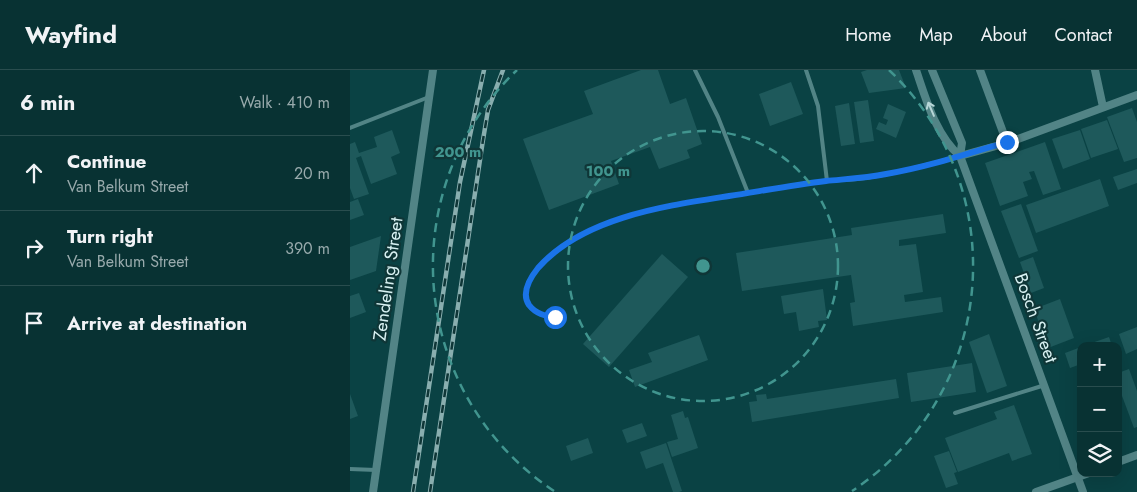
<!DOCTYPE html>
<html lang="en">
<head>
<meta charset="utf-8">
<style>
  :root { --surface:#083233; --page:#163e3f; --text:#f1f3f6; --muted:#98aaac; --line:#294d4e }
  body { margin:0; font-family:Jost,sans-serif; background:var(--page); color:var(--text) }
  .controls { position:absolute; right:15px; bottom:15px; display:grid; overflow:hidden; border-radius:10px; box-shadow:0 5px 20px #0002 }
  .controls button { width:45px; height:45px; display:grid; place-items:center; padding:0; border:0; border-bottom:1px solid var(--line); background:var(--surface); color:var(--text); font:25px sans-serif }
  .stop { position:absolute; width:15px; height:15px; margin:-11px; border:4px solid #1a73e8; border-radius:50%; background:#fff }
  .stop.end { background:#1a73e8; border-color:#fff; box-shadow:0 1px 5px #0008 }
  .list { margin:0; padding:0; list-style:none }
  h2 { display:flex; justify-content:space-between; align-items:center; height:65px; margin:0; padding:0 20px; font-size:21px }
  h2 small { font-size:16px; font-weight:400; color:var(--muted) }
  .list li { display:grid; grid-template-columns:32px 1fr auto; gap:15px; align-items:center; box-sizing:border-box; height:75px; padding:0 20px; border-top:1px solid var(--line) }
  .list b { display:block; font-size:19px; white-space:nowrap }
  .list p { margin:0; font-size:16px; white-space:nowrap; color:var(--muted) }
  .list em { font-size:16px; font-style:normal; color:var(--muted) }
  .icon { flex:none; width:28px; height:28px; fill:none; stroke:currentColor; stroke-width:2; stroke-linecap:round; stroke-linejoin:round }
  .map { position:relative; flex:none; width:787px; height:422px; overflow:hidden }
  header { display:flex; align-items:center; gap:30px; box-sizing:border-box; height:70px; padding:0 25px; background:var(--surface); border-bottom:1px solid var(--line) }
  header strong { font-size:24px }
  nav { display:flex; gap:28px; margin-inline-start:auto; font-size:18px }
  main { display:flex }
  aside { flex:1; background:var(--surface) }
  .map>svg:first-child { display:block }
  .building { fill:#1e595b }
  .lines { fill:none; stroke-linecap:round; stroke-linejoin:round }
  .lane { stroke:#528486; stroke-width:4 }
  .street { stroke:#528486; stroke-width:8 }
  .rail-casing { stroke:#89aeaf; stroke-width:4.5 }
  .rail { stroke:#0f3637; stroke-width:2.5; stroke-dasharray:8; stroke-linecap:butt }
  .oneway { stroke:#b6d6d7 }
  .route { stroke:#1a73e8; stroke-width:6 }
  .ring { fill:none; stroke:#41958f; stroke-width:2.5; stroke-dasharray:9 6 }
  .labels { text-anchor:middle; stroke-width:4.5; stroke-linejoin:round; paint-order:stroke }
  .street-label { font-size:18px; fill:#d8f1f2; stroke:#0f3637 }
  .centre { fill:#41958f; stroke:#0f3637; stroke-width:2.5 }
  .ring-label { font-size:15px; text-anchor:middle; font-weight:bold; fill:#41958f; stroke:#0f3637; stroke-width:4.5; stroke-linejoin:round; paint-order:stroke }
</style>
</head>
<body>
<header>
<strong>Wayfind</strong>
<nav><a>Home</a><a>Map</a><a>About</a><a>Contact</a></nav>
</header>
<main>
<aside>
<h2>6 min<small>Walk · 410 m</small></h2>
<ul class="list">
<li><svg class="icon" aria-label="ahead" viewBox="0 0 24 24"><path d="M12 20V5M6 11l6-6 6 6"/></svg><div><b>Continue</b><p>Van Belkum Street</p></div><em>20 m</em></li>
<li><svg class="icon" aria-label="right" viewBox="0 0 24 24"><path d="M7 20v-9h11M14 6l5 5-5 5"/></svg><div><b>Turn right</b><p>Van Belkum Street</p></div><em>390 m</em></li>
<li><svg class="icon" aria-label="arrive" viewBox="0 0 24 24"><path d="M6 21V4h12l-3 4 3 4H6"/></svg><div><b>Arrive at destination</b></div></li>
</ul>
</aside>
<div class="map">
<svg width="787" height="422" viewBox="0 0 787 422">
  <rect width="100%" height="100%" fill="#0a4244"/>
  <g class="building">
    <path d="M291,0H308L320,34L336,28L352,74L337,80L340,88L309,99L300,77L261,91L269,114L199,140L173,69L243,44L234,21Z"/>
    <path d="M517,0H549L556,18L519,23L511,2Z"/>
    <path d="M441,12L453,44L420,56L409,24Z"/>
    <path d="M518,30L524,71L510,73L504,32Z"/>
    <path d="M499,33L505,74L491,76L485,36Z"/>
    <path d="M538,34L556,42L546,68L526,59L529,52L536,55L538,50L533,48Z"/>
    <path d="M782,38L787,52V88L774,92L757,47Z"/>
    <path d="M757,50L768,79L741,88L731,59Z"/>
    <path d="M42,60L50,83L41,87L47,104L21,114L11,86L6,88L19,124L4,129L0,118V74L5,72L9,83L27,77L24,67Z"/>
    <path d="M730,60L740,89L713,99L702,69Z"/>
    <path d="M695,72L711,119L693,125L684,101L679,102L682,109L673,112L678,126L650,136L635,93Z"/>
    <path d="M787,99V113L768,120L763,107Z"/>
    <path d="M750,109L759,136L686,163L676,135Z"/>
    <path d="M8,129L14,145L0,150V132Z"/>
    <path d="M671,134L688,181L669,188L651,141Z"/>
    <path d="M593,144L596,163L549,170V176L566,174L573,222L554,225L555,232L591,227L593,242L503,256L500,233L505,232L501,205L392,221L386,183L502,165L501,158Z"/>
    <path d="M31,166L26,201L0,210V177Z"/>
    <path d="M312,184L338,207L259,297L233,274Z"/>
    <path d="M683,187L694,218L681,223L670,192Z"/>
    <path d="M473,219L477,250L468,251L469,257L449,261L446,242L434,244L431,226Z"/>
    <path d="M9,223L16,242L0,248V226Z"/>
    <path d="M710,229L724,268L698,278L684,239Z"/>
    <path d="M787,257V279L776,284L769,264Z"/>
    <path d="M639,264L657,316L637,323L619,272Z"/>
    <path d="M349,265L358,290L285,317L279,300L302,292L298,283Z"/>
    <path d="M759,267L762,276H736V275Z"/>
    <path d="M731,277V294L720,298L715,283Z"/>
    <path d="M622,293L626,322L561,332L557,303Z"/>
    <path d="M779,299L787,321V357L784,358L768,315V303Z"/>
    <path d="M546,309L549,328L402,352L399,332L407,331L406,325L416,324L417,329Z"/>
    <path d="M0,324L8,346L0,349Z"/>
    <path d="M664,335L682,384L662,391L659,383L608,402L595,368L647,349L644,342Z"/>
    <path d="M333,341L335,348L338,347L348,378L322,387L317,372L328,369L321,345Z"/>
    <path d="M292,353L297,366L277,373L272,360Z"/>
    <path d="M238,368L243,383L221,391L216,376Z"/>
    <path d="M316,373L332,421L329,422H323L313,393L296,399L290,382Z"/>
    <path d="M599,381L607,402L604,403L608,414L596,418L584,386Z"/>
  </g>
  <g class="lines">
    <g class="lane">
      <path d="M345,0L368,47L398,123"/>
      <path d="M456,0L468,36L477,111"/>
      <path d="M0,58L79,27"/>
      <path d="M205,247C194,246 182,243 177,232C172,220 181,206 188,198C233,147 316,136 379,126C412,121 444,115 477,111C487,110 497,110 507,109C542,105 576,95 610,86"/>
      <path d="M605,343L695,315"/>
      <path d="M0,399L26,400"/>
    </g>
    <g class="street">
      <path d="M566,0C576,29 586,66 610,86"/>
      <path d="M582,0L612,73L610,86L733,422"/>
      <path d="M630,0L657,73"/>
      <path d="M745,0L753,37"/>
      <path d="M610,86L657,73L787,25"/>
      <path d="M768,392L787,385"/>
      <path d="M23,422L83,0"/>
      <path d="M686,422L739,403"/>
    </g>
    <defs>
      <g id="rail">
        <path d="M63,422L110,112L134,0"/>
        <path d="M80,422L133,70L138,40L153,0"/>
      </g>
    </defs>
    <use href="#rail" class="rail-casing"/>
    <use href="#rail" class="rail"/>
  </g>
  <defs><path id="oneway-shaft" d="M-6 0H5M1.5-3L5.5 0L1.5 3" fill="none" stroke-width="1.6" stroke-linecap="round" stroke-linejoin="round" transform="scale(1.25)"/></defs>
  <use class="oneway" href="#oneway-shaft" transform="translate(581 39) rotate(-113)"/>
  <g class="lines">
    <path class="route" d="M205,247C195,246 186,244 179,235C171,223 180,208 188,198C233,147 315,136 379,126C411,121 444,115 476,111C496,109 516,108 536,104C577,97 617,84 657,72"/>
  </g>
  <g class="ring">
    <circle cx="353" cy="196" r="135"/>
    <path d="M204 421A270 270 0 0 1 167 0M539 0A270 270 0 0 1 502 421"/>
  </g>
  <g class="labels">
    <g class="street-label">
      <text transform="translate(38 209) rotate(-82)" y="6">Zendeling Street</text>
      <text transform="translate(686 248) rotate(70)" y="6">Bosch Street</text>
    </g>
  </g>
  <circle cx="353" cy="196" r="8" class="centre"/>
  <g class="ring-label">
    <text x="108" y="87">200 m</text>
    <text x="258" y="106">100 m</text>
  </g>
</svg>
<div class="controls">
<button>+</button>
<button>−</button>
<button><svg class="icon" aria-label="layers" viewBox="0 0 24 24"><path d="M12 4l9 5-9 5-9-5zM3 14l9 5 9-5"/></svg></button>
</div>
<div class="stop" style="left:205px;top:247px"></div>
<div class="stop end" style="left:657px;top:72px"></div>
</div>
</main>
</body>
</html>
